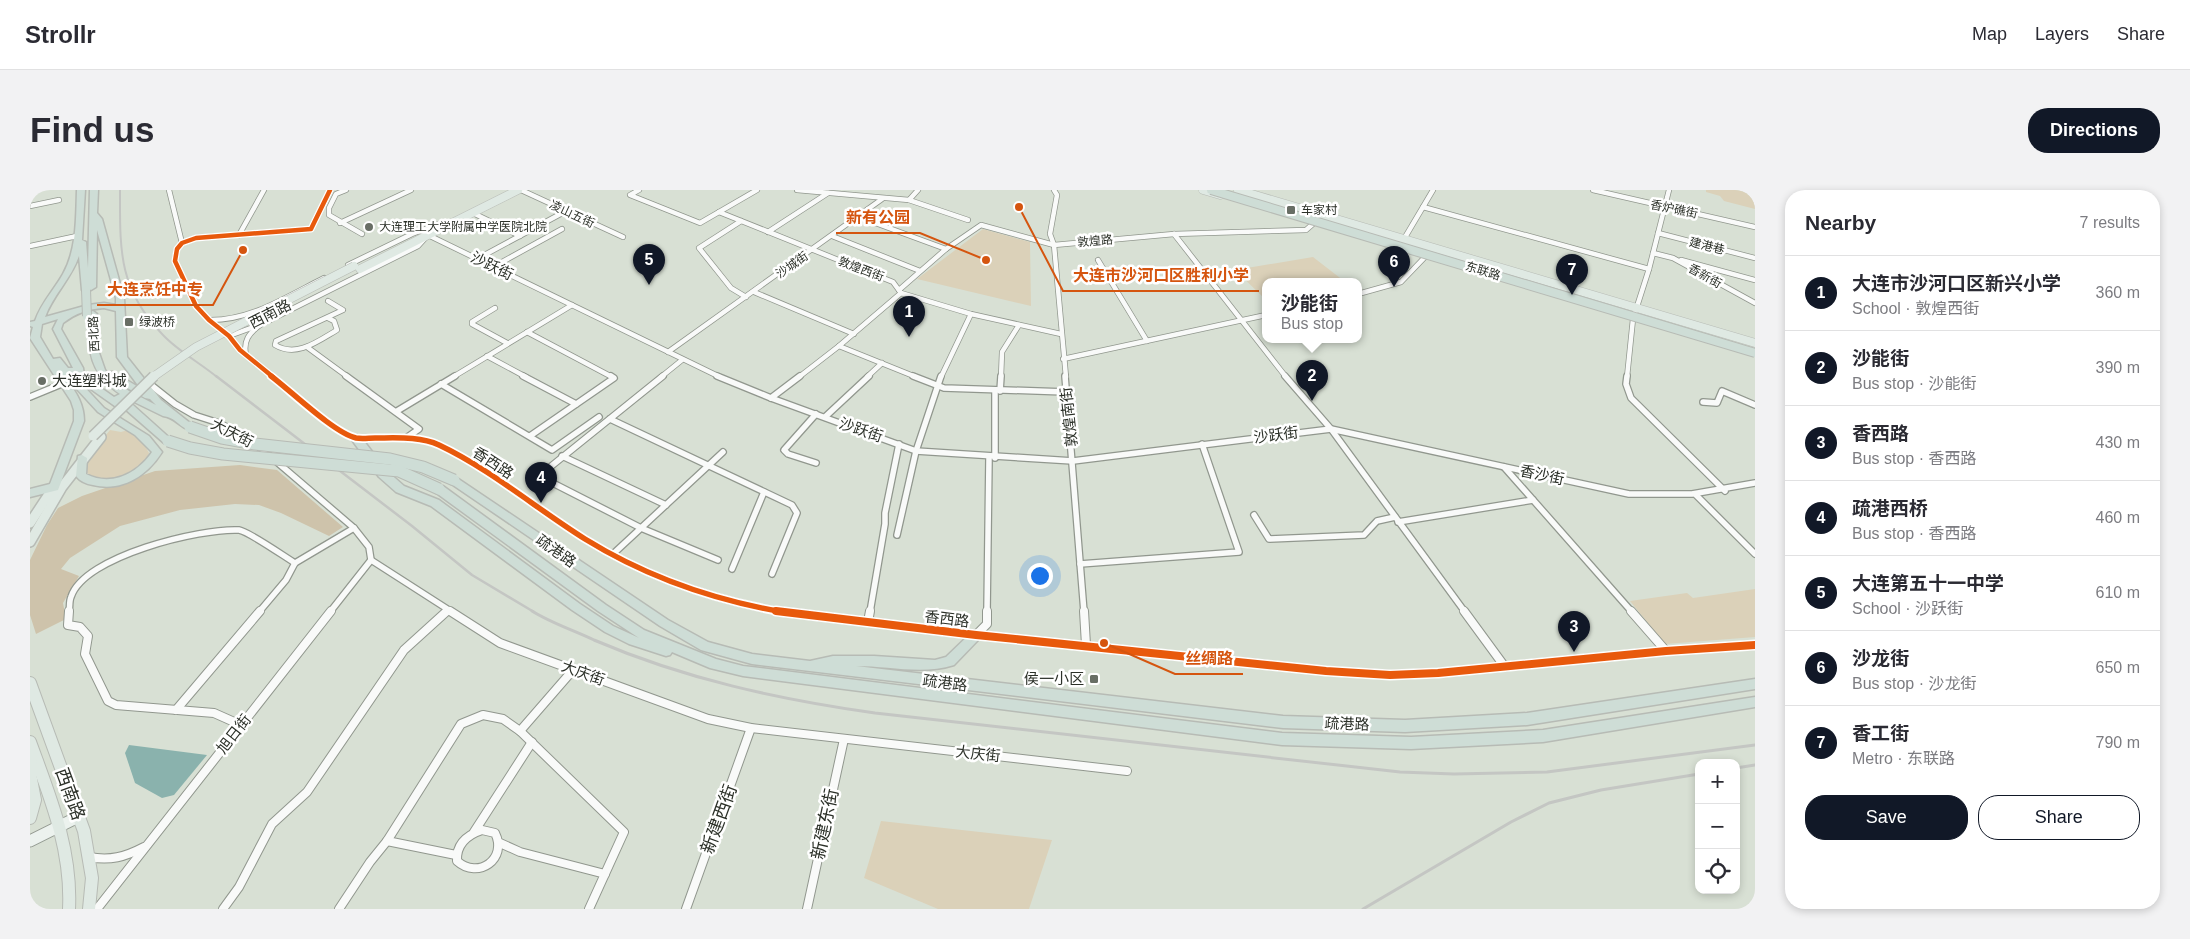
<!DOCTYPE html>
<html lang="en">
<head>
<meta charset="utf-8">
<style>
  :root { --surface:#fff; --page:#f2f2f3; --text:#2b2b33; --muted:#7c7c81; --line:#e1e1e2; --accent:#111827 }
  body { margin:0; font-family:Helvetica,"Noto Sans SC",sans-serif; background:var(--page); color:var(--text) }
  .controls { position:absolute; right:15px; bottom:15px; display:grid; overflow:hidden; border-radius:10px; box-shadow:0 2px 8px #0003 }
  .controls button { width:45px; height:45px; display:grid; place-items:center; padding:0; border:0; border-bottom:1px solid var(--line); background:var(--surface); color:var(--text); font:25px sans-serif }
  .you { position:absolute; left:1009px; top:385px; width:18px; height:18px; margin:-12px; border:4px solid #fff; border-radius:50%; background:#1a73e8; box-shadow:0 0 0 8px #1a73e833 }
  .badge { display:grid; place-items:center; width:32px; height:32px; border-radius:50%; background:var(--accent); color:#fff; font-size:16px; font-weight:700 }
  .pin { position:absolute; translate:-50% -41px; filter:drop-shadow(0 1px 2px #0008) }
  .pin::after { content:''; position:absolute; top:26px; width:18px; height:15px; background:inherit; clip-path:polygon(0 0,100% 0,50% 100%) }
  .popup { position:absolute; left:1232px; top:88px; width:100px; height:65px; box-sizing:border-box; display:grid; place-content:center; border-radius:10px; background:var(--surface); filter:drop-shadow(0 1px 4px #0005); font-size:16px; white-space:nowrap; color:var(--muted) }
  .popup b { font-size:19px; color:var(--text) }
  .popup::after { content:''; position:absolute; left:50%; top:100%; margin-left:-10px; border:10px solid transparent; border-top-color:var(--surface) }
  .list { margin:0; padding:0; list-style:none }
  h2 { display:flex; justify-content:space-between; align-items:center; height:65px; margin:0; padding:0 20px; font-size:21px }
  h2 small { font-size:16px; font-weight:400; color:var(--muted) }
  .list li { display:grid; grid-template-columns:32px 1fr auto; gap:15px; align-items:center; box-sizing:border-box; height:75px; padding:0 20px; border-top:1px solid var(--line) }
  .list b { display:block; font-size:19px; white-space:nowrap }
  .list p { margin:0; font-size:16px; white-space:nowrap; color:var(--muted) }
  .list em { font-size:16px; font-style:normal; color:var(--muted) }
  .actions { display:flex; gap:10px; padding:15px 20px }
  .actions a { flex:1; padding:11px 0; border:1px solid var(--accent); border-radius:20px; text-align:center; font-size:18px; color:var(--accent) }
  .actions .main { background:var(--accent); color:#fff }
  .icon { flex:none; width:28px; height:28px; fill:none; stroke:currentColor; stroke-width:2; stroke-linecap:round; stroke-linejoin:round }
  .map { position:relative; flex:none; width:1725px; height:719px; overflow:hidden; border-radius:20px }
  header { display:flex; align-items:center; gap:30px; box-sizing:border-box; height:70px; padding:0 25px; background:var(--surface); border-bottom:1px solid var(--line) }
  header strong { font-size:24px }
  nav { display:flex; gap:28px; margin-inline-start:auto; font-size:18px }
  .intro { display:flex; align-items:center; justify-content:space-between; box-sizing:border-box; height:120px; padding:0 30px }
  h1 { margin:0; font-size:35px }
  .button { padding:12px 22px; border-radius:20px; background:var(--accent); color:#fff; font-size:18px; font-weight:700 }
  main { display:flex; gap:30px; padding:0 30px }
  aside { flex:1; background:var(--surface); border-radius:20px; box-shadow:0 2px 8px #0003 }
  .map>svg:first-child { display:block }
  .green { fill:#dbd1b9 }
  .forest { fill:#cec3ab }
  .water { fill:#8ab2ad }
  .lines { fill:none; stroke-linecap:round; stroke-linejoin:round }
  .street-far2-casing { stroke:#91978e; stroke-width:6 }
  .street-far1-casing { stroke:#91978e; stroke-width:8 }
  .street-casing { stroke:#91978e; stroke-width:10 }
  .secondary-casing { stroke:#91978e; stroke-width:13 }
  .primary-far2-casing { stroke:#b7bbb5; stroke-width:9 }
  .primary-far1-casing { stroke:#b7bbb5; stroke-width:12 }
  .primary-casing { stroke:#b7bbb5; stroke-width:14 }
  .highway-casing { stroke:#b7bbb5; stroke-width:3 }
  .street-far2 { stroke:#f9faf9; stroke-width:4.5 }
  .street-far1 { stroke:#f9faf9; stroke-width:5.5 }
  .street { stroke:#f9faf9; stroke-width:8 }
  .secondary { stroke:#ecf2ee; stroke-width:11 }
  .primary-far2 { stroke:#dfe9e3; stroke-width:8 }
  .primary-far1 { stroke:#dfe9e3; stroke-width:9 }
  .primary { stroke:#dfe9e3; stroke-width:12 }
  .highway { fill:#ceddd6; fill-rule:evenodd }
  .rail-far2 { stroke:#c4c6c3; stroke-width:2 }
  .rail-far1 { stroke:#c4c6c3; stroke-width:2.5 }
  .rail { stroke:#c4c6c3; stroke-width:3 }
  .primary-bridge-far1-casing { stroke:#b7bbb5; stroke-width:9; stroke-linecap:butt }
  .primary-bridge-casing { stroke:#b7bbb5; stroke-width:12; stroke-linecap:butt }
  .highway-bridge-far1-casing { stroke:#b7bbb5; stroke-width:10; stroke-linecap:butt }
  .highway-bridge-casing { stroke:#b7bbb5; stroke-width:13; stroke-linecap:butt }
  .primary-bridge-far1 { stroke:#dfe9e3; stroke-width:8 }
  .primary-bridge { stroke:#dfe9e3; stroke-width:9 }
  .highway-bridge-far1 { stroke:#ceddd6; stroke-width:8 }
  .highway-bridge { stroke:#ceddd6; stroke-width:11 }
  .cycleway-far2-casing { stroke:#fff; stroke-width:7 }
  .cycleway-far1-casing { stroke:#fff; stroke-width:9 }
  .cycleway-casing { stroke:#fff; stroke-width:11 }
  .cycleway-far2 { stroke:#e8590c; stroke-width:4.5 }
  .cycleway-far1 { stroke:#e8590c; stroke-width:5.5 }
  .cycleway { stroke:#e8590c; stroke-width:8 }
  .poi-dot { fill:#686e65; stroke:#fff; stroke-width:2 }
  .labels { text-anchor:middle; stroke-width:5; stroke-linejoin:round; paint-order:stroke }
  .far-street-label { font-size:12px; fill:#2c3129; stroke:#fff }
  .far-poi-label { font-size:12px; fill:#2c3129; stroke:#fff; text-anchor:start }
  .street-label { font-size:15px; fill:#2c3129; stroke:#fff }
  .poi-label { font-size:15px; fill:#2c3129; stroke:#fff; text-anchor:start }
  .near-street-label { font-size:18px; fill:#2c3129; stroke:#fff }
  .leader { fill:none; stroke:#d5550f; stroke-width:2 }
  .callout-dot { fill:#d5550f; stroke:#fff; stroke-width:2 }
  .callout-label { font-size:16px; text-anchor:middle; font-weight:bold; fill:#d5550f; stroke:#fff; stroke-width:5; stroke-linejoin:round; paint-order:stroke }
</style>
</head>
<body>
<header>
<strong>Strollr</strong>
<nav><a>Map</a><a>Layers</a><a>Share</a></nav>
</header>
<div class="intro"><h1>Find us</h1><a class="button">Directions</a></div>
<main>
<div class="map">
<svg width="1725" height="719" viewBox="0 0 1725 719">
  <rect width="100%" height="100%" fill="#d8e0d4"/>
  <g class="green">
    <path d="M1676,0H1725V19L1694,11L1690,6L1676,2Z"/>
    <path d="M953,39L1000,52L1001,116L887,89Z"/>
    <path d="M1283,67L1314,91L1236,92L1234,108L1205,80Z"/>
    <path d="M80,240L91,242L98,240L115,256L119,263C116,269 113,275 107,279C93,291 65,296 54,279L60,265Z"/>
    <path d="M1725,399V447L1635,454L1600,411L1657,403L1663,408Z"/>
    <path d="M851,631L1022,650L999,719H908L834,688Z"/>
  </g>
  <path class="forest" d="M210,275L247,280L313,337L299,346L251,323L229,315L205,314L150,320L90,336L40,368L31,379L49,386L33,413L36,429L6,444L0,425V370L17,335L28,318L52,306L125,281Z"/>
  <path class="water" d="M99,555L177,565L144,605L132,608L105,593L95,563Z"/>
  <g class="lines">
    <defs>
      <g id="street-far2">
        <path d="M139,0L152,53"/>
        <path d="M316,0L306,4L299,18V25L332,44"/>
        <path d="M491,0L593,47"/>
        <path d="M609,0L600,5L670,33L727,0"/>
        <path d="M767,0L879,10L888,0"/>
        <path d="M1024,0L1027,5L1020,44L1024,55L1036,187"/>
        <path d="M1563,0L1725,37"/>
        <path d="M879,10L938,30"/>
        <path d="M0,16L29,10"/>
        <path d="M1393,17L1619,79"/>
        <path d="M689,22L863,92L871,103L941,124L1031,144"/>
        <path d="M443,23L490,46"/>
        <path d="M829,27L916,59"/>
        <path d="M711,31L669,58L701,98L716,107"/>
        <path d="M310,33L381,0"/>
        <path d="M738,42L798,3"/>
        <path d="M1628,43L1725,68"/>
        <path d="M1144,44L1256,187"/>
        <path d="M209,45L234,0"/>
        <path d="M802,46L890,81"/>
        <path d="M1374,49L1403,0"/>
        <path d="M0,56L47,46"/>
        <path d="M1623,63L1643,68L1725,113"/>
        <path d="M447,69L536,21"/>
        <path d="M1068,70L1117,151"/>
        <path d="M1651,70L1725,90"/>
        <path d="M318,75L382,44L408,34"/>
        <path d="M463,77L532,39"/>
        <path d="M869,100L916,59L951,35L1024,55L1144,44L1276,40L1284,33"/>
        <path d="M724,102L824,144"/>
        <path d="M1328,104L1371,92L1395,67"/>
        <path d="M298,111L313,120L246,151L245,155C267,168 288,151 307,140L304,131L298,128"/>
        <path d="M465,118L442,132V134L477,153"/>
        <path d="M181,130C222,130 258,106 294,88"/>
        <path d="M497,142L582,187"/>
        <path d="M199,146L226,136"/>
        <path d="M809,156L886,187"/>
        <path d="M277,157L318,187"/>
        <path d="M638,162L852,9"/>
        <path d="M216,165C213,151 219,143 230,135L388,56L398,45L690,187"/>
        <path d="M457,166L496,187"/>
        <path d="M1033,169L1236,125"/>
        <path d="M243,187L210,160L199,146L179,130L166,116L145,71L147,59L152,53L166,48L281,39L300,0"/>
        <path d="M423,187L542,115"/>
        <path d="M631,187L652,170"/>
        <path d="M769,187L809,156L871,103"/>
        <path d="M837,187L852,173"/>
        <path d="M911,187L941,124"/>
        <path d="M971,187L972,162L989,135"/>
        <path d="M1597,187L1603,129L1619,79L1639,0"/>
      </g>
      <g id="street-far1">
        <path d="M241,186C261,201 304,243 326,248C332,249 339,248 345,248C365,248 390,246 409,255C460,279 507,319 555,349C615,386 683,410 753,422"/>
        <path d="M316,186L389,239L376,248"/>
        <path d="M493,186L546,214"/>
        <path d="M633,186L509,286L611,338L688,370"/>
        <path d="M687,186L741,208L886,261L1043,271L1301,239L1599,304H1662L1725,293"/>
        <path d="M883,186L914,198L1036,202"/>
        <path d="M1035,186L1054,422"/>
        <path d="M1255,186L1301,239L1435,422"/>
        <path d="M1597,186L1596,194L1601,208L1695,301"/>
        <path d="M116,191L145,214L164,225L189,233L220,249L324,338L339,357L341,370L422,422"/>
        <path d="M411,194L522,260L569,227"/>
        <path d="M965,200V268"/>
        <path d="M970,201L971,186"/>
        <path d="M0,207L34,193"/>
        <path d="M741,208L770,186"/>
        <path d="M1673,212L1687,213L1692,201L1725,215"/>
        <path d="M367,221L425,186"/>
        <path d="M786,224L754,260L758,264L786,273"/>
        <path d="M795,227L839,186"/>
        <path d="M580,229L762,315L767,323L742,384"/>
        <path d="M500,246L584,188L581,186"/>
        <path d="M532,266L636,315"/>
        <path d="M1474,277L1602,422"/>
        <path d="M1666,305L1725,364"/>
        <path d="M1224,325L1239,349L1334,345L1347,331L1365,327"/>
        <path d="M1368,332L1503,310"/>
        <path d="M867,345L886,261L911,186"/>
        <path d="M583,364L693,262"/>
        <path d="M1050,374L1209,362L1172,254"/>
        <path d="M702,379L734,302"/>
        <path d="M39,422C40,418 39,411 41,407C54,366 171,338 209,340C218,341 255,367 265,373"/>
        <path d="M229,422L256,390L265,373L324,338"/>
        <path d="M300,422L341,370"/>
        <path d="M416,422L418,420"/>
        <path d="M840,422L855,334V323L869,254"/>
        <path d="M957,422L959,268"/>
      </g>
      <g id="street">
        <path d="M39,421L38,435L50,437L58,446L55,464L78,511L86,515L184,523L211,535"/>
        <path d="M420,421L470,453L678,529L721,538L1097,581"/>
        <path d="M746,421L946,445L1296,481L1360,485L1408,483L1636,461L1725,455"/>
        <path d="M1054,421L1056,455"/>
        <path d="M1434,421L1475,477"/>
        <path d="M1601,421L1636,461"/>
        <path d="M838,432L840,421"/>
        <path d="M946,445L957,434V421"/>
        <path d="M146,520L230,421"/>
        <path d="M490,541L543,480"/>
        <path d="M452,640L465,643C478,669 448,690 427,671C426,654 437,645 452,640Z"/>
        <path d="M444,642L502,552"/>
        <path d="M357,651L426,665"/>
        <path d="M470,653L490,662L575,684"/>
        <path d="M59,667C80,671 95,667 114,657"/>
        <path d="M67,719L301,421"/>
        <path d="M193,719L209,697L242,634L277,602L374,460L417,421"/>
        <path d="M309,719L340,672L357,651L431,534L453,525L473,529L490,541L594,642L559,719"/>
        <path d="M656,719L721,538"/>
        <path d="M777,719L814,549"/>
      </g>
      <path id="secondary" d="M0,651L48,627"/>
      <g id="primary-far2">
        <path d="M1173,0L1190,5"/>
        <path d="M1208,0L1725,153"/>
        <path d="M330,79L488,0"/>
      </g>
      <g id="primary-far1">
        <path d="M0,333L27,292"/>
        <path d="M0,352L32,297L71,247"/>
      </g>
      <g id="primary">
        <path d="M0,493L54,641L62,688L59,719"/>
        <path d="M0,552C20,607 42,659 39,719"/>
        <path d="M0,628L5,610L0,584L1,562"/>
      </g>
      <g id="highway">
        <path d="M47,0H55L52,50L56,52L58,78L60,0H68L67,23L72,29L94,108L97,167L131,210L165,237L160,240C147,236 147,228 133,226L94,207L143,251L142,253H134L95,219H89L48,190L74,218L119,246L132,262C117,286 92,302 63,295C56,294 50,291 46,286L48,266L52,265L57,268L56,284C81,297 107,284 122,262L105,245L68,222L34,185C44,200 54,212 54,231L28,300L0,307V299L20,294L44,231V220L41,211L0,148L3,137L0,136V132L5,131C11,113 24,100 33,84C47,59 46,28 47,0ZM67,40L86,108V115L74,113L58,115L15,127C23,105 41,89 49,66L52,100L56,103L66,97ZM74,118L86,121L87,167L110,198L83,182H77L75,180L68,160L67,124L63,121L60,122C58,128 59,135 59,141C58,170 67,188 90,204L84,207L54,186L53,178L31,139L33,133C46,123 58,119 74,118ZM28,129L23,139L43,178H38L30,168L23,169L10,147L12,134ZM85,191L115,208L120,209L126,215L99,201Z"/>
        <path d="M326,245L330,246L357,281L374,296L409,310L550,414L583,436L607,447L609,448L568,421L405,302L404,299L405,296H413L576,415L614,440L686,469L713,476L1252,543L1381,547L1513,540L1725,507V517L1513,552L1381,559L1252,555L713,486L680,478L642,462L640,465L636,466L599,454L575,442L542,420L401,316L366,302L349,287L322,250L321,248L322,246Z"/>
        <path d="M424,286L638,430L678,452L722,464L780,471L803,466H844L905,470L916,467L942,442L946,440L950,442L952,445L950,448L924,475C893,485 858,476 826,476L1253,526L1375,530L1497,523L1725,489V499L1497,535L1375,542L1253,538L722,474L671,460L630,436L420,293L419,290Z"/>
      </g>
    </defs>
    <use href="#street-far2" class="street-far2-casing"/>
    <use href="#street-far1" class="street-far1-casing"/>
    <use href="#street" class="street-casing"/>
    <use href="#secondary" class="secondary-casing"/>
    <use href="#primary-far2" class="primary-far2-casing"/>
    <use href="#primary-far1" class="primary-far1-casing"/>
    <use href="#primary" class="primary-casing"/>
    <use href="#highway" class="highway-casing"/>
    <use href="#street-far2" class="street-far2"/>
    <use href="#street-far1" class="street-far1"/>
    <use href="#street" class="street"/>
    <use href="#secondary" class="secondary"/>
    <use href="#primary-far2" class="primary-far2"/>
    <use href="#primary-far1" class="primary-far1"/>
    <use href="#primary" class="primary"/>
    <use href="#highway" class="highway"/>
    <path class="rail-far2" d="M90,0C90,60 88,99 133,145C148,161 170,173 187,187"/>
    <path class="rail-far1" d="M186,186L382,336L442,385L504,422"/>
    <g class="rail">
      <path d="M502,421C521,433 543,440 564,450C655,489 747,509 845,523L1370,582L1424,584L1517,582L1725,555"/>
      <path d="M1706,578L1725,575"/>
      <path d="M1333,719L1481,632L1519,613L1571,600L1669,584"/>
    </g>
    <defs>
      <path id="primary-bridge-far1" d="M123,187L166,157L324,76"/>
      <path id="primary-bridge" d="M63,246L124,186"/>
      <g id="highway-bridge-far1">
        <path d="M1181,0L1725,163"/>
        <path d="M56,100L57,126"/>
      </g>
      <g id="highway-bridge">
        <path d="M160,237L192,248L225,254L360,269L393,277L424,290"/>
        <path d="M138,251L160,258L193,264L369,281L409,299"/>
      </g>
    </defs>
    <use href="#primary-bridge-far1" class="primary-bridge-far1-casing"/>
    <use href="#primary-bridge" class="primary-bridge-casing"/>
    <use href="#highway-bridge-far1" class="highway-bridge-far1-casing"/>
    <use href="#highway-bridge" class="highway-bridge-casing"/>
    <use href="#primary-bridge-far1" class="primary-bridge-far1"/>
    <use href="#primary-bridge" class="primary-bridge"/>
    <use href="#highway-bridge-far1" class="highway-bridge-far1"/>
    <use href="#highway-bridge" class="highway-bridge"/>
    <defs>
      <path id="cycleway-far2" d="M243,187L210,160L199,146L179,130L166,116L145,71L147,59L152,53L166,48L281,39L300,0"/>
      <path id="cycleway-far1" d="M241,186C261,201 304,243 326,248C332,249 339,248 345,248C365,248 390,246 409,255C460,279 507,319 555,349C615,386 683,410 753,422"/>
      <path id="cycleway" d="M746,421L946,445L1296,481L1360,485L1408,483L1636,461L1725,455"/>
    </defs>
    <use href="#cycleway-far2" class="cycleway-far2-casing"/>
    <use href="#cycleway-far1" class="cycleway-far1-casing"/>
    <use href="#cycleway" class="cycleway-casing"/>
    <use href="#cycleway-far2" class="cycleway-far2"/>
    <use href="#cycleway-far1" class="cycleway-far1"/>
    <use href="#cycleway" class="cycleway"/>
  </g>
  <g class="poi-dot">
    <rect x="1256" y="15" width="10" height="10" rx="2.5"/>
    <circle cx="339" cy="37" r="5"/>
    <rect x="94" y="127" width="10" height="10" rx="2.5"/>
    <circle cx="12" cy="191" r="5"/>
    <rect x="1059" y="484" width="10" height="10" rx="2.5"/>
  </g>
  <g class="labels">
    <g class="far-street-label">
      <text transform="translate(1644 19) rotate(12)" y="4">香炉礁街</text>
      <text transform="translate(542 24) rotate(25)" y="4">凌山五街</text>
      <text transform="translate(1065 51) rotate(-5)" y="4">敦煌路</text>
      <text transform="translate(1677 56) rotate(14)" y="4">建港巷</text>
      <text transform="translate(762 75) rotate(-35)" y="4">沙城街</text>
      <text transform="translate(831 79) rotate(21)" y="4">敦煌西街</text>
      <text transform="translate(1453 81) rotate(17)" y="4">东联路</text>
      <text transform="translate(1675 86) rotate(29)" y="4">香新街</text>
      <text transform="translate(64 144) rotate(-93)" y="4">西北路</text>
    </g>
    <g class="far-poi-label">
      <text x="1271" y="24">车家村</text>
      <text x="349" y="41">大连理工大学附属中学医院北院</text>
      <text x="109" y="136">绿波桥</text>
    </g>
    <g class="street-label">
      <text transform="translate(462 76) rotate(26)" y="5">沙跃街</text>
      <text transform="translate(240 124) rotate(-27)" y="5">西南路</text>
      <text transform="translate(1039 227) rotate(-96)" y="5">敦煌南街</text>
      <text transform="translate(831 240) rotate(19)" y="5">沙跃街</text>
      <text transform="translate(202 243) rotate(27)" y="5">大庆街</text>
      <text transform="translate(1246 245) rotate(-7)" y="5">沙跃街</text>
      <text transform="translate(463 273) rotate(33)" y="5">香西路</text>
      <text transform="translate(1512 285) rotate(12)" y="5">香沙街</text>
      <text transform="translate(526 361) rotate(35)" y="5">疏港路</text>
      <text transform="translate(917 429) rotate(7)" y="5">香西路</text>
      <text transform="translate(553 483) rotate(20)" y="5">大庆街</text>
      <text transform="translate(915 493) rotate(7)" y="5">疏港路</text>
      <text transform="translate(1317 534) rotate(2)" y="5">疏港路</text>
      <text transform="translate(204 544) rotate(-52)" y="5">旭日街</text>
      <text transform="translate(948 564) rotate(6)" y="5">大庆街</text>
    </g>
    <g class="poi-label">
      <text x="22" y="196">大连塑料城</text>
      <text x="1054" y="494" text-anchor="end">侯一小区</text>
    </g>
    <g class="near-street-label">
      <text transform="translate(40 604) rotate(70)" y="6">西南路</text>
      <text transform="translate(689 629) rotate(-70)" y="6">新建西街</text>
      <text transform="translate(795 634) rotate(-78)" y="6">新建东街</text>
    </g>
  </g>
  <path class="leader" d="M956 70L890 43H806M989 17L1033 101H1229M213 60L183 115H67M1074 453L1145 484H1213"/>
  <g class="callout-dot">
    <circle cx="956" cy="70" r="5"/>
    <circle cx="989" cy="17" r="5"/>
    <circle cx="213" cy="60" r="5"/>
    <circle cx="1074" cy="453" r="5"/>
  </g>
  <g class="callout-label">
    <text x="848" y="33">新有公园</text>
    <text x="1131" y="91">大连市沙河口区胜利小学</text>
    <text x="125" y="105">大连烹饪中专</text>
    <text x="1179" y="474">丝绸路</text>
  </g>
</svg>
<div class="controls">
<button>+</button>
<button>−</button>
<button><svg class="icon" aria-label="locate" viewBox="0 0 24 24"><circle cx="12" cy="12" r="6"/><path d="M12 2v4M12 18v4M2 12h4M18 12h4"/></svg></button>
</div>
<div class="you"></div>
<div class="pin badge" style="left:879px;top:147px">1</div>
<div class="pin badge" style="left:1282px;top:211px">2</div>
<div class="popup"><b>沙能街</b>Bus stop</div>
<div class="pin badge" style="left:1544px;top:462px">3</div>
<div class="pin badge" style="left:511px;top:313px">4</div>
<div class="pin badge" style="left:619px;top:95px">5</div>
<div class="pin badge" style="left:1364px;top:97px">6</div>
<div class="pin badge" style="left:1542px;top:105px">7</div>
</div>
<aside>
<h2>Nearby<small>7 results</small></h2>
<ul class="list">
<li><span class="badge">1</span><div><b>大连市沙河口区新兴小学</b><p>School · 敦煌西街</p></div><em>360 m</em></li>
<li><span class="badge">2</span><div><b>沙能街</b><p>Bus stop · 沙能街</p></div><em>390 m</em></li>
<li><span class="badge">3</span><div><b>香西路</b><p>Bus stop · 香西路</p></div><em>430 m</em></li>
<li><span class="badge">4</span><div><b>疏港西桥</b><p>Bus stop · 香西路</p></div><em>460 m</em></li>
<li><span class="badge">5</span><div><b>大连第五十一中学</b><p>School · 沙跃街</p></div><em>610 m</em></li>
<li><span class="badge">6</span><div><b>沙龙街</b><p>Bus stop · 沙龙街</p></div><em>650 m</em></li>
<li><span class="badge">7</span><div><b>香工街</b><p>Metro · 东联路</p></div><em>790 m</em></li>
</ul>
<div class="actions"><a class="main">Save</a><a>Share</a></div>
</aside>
</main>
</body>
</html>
